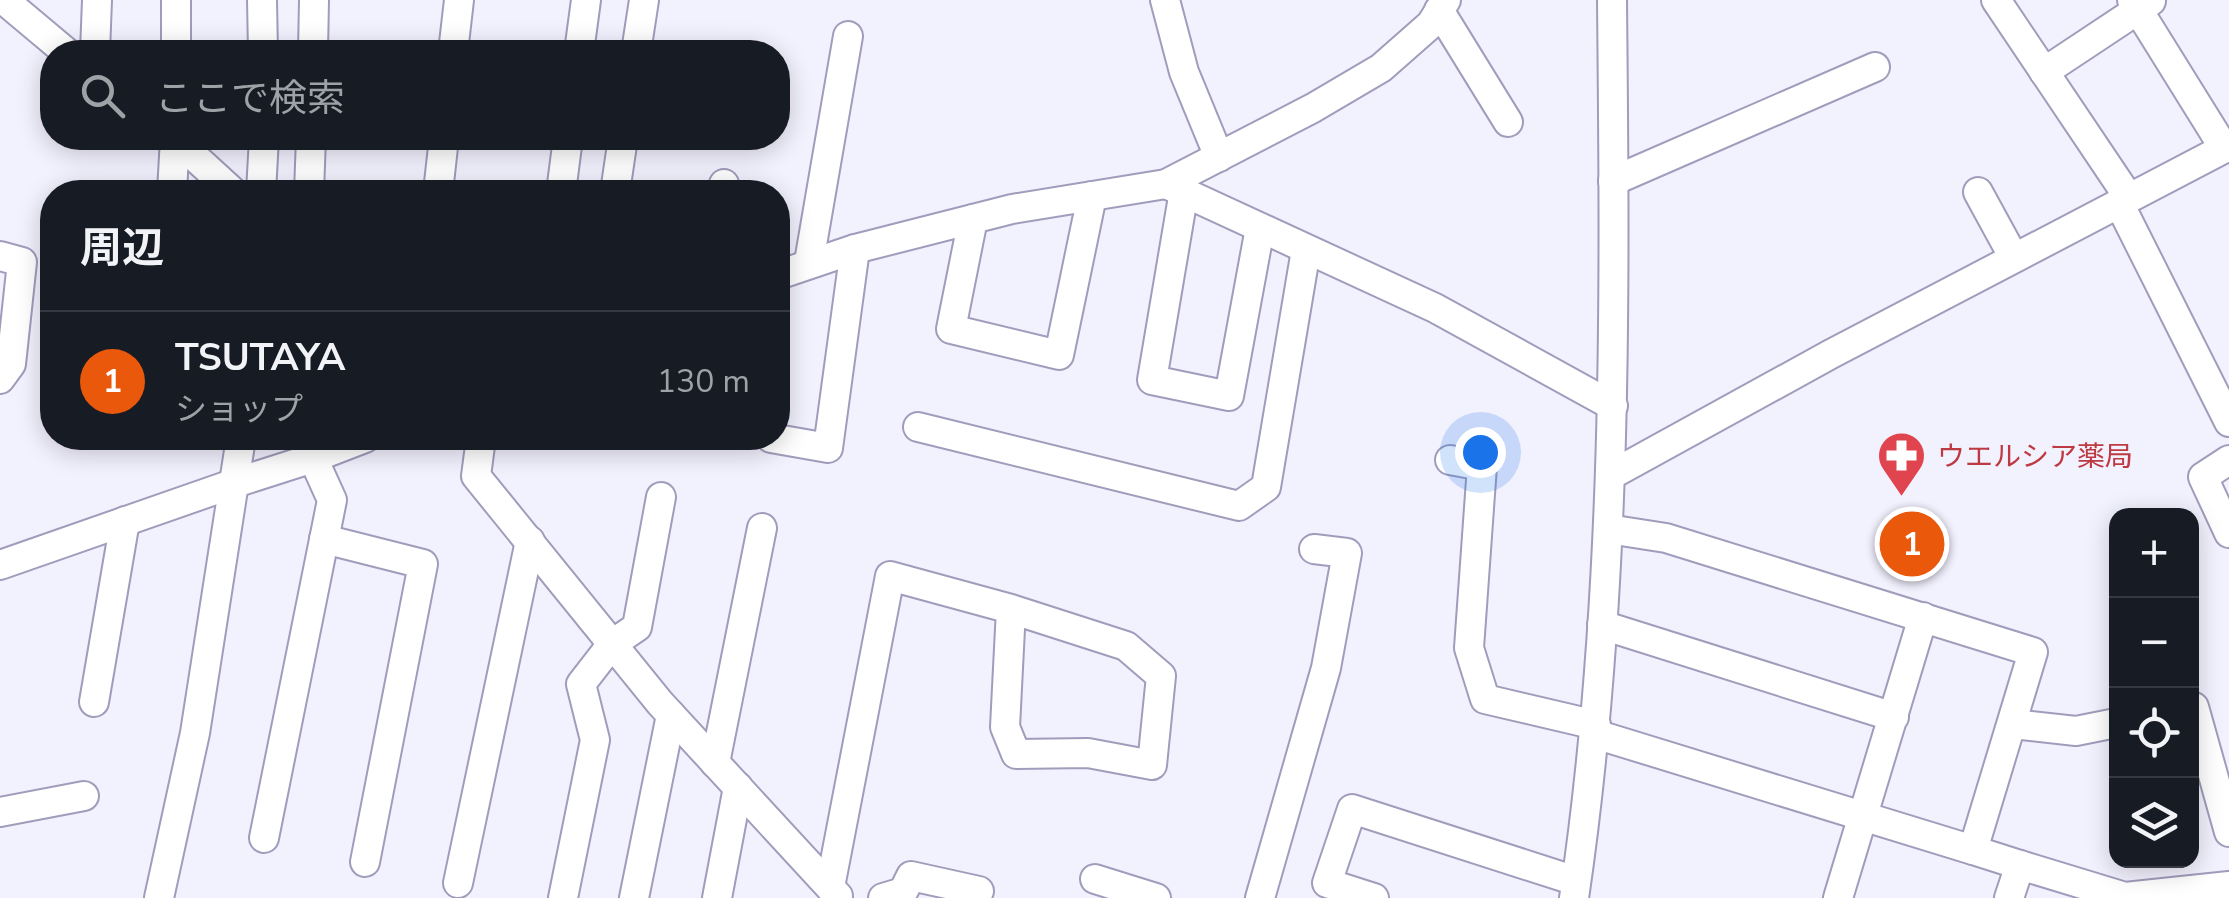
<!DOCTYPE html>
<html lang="ja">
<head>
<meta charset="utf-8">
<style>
  :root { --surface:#171b24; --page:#242831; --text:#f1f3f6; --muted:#9ea1a6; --line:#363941; --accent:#ea580c }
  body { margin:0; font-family:"Nunito Sans","Noto Sans JP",sans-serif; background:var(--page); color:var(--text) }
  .controls { position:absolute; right:30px; bottom:30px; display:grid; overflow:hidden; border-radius:20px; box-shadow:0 5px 25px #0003 }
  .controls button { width:90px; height:90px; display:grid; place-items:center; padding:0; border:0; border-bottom:2px solid var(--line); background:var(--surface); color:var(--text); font:50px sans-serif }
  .you { position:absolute; left:1480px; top:452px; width:35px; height:35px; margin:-25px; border:8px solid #fff; border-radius:50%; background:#1a73e8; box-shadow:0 0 0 15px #1a73e833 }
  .badge { display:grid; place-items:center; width:65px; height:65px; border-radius:50%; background:var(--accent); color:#fff; font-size:32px; font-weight:700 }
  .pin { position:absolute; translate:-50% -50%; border:5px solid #fff; box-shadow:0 2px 10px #0006 }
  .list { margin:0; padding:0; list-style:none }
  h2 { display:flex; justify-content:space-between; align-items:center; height:130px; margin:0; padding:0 40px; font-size:42px }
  h2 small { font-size:32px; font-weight:400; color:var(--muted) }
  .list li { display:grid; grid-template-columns:65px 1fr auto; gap:30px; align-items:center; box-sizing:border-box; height:140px; padding:0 40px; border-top:2px solid var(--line) }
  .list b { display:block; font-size:38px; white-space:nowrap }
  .list p { margin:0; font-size:32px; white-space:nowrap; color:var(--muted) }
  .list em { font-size:32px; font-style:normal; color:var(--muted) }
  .icon { flex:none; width:55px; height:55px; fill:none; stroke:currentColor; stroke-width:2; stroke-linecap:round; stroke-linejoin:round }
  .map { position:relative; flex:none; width:2229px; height:898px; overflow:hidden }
  .search { position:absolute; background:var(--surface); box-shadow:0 5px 25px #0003; left:40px; top:40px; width:750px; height:110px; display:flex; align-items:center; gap:25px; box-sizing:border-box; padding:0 35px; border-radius:40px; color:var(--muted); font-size:38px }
  .panel { position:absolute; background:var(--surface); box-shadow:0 5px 25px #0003; left:40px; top:180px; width:750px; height:270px; border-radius:40px }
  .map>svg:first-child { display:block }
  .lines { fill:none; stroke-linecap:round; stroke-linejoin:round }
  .minor-casing { stroke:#a09cbb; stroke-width:32 }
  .minor { stroke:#fff; stroke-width:28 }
  .labels { text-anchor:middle; stroke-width:8; stroke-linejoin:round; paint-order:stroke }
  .health-label { font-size:28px; fill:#be3a42; stroke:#f2f1fe; text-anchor:start }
</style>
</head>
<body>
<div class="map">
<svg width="2229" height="898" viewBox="0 0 2229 898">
  <rect width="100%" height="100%" fill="#f2f1fe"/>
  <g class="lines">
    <defs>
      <g id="minor">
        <path d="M4,0L66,52"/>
        <path d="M262,0L263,52"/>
        <path d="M1165,0L1184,72L1219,157"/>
        <path d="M1996,0L2129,198"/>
        <path d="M2132,0L2224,148"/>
        <path d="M1439,10L1508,122"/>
        <path d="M95,52L97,0"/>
        <path d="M176,52V0"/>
        <path d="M313,52L314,0"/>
        <path d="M453,52L459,0"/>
        <path d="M579,52L586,0"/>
        <path d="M636,52L644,0"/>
        <path d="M2044,72L2151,1"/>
        <path d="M174,138L233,192"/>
        <path d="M1613,181L1875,67"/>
        <path d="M1166,184L1435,308L1613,406"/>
        <path d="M1184,191L1152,380L1229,396L1260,228"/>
        <path d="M172,192L175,138"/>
        <path d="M261,192L264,138"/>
        <path d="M309,192L311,138"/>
        <path d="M438,192L444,138"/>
        <path d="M561,192L568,138"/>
        <path d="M615,192L623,138"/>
        <path d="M724,192V184"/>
        <path d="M1978,192L2014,258"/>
        <path d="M2119,203L2229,422"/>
        <path d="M973,219L951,329L1059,355L1092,196"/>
        <path d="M0,256L22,262L11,364L0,379"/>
        <path d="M809,262L848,36"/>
        <path d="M778,275L855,249L1012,209L1166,184L1313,108L1381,68L1431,24L1446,0"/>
        <path d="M918,427L1239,506L1266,487L1306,250"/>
        <path d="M481,438L476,476L660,703L838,896"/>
        <path d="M771,438L828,448L855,249"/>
        <path d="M1450,460L1482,466L1469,648L1485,699L1596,725"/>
        <path d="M2229,460L2203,477L2229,533"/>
        <path d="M1611,475L1831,354L2229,146"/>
        <path d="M1608,529L1666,538L2033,652L1973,850L2020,865L2009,898"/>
        <path d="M324,539L423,564L365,862"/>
        <path d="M0,565L235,483L313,458L365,438"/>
        <path d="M1602,625L1894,717"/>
        <path d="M94,702L125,521"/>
        <path d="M2192,707H2194L2229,832"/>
        <path d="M2013,724L2076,731L2116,723"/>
        <path d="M1595,734L1973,850"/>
        <path d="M715,763L762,528"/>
        <path d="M0,812L84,796"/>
        <path d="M264,838L332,500L313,458"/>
        <path d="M2020,865L2125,897L2229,886"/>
        <path d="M1095,879L1156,898"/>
        <path d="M458,883L530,541"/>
        <path d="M830,887L890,576L1011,609L1126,646L1161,676L1152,765L1088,753L1016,754L1005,727L1011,609"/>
        <path d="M159,898L195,733L241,438"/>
        <path d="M563,898L595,740L581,684L612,644L637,627L661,497"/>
        <path d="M634,898L671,715"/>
        <path d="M717,898L738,787"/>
        <path d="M883,898L903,892L911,876L979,891"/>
        <path d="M1260,898L1326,668L1347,553L1314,549"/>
        <path d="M1374,898L1327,883L1352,809L1576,881"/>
        <path d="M1574,898C1618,600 1615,300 1612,0"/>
        <path d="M1838,898L1923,617"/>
      </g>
    </defs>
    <use href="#minor" class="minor-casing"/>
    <use href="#minor" class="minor"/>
  </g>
  <defs>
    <symbol id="pharmacy-pin" viewBox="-11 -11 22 30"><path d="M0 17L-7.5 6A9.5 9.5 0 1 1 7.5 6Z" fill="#e0444e" stroke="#f2f1fe"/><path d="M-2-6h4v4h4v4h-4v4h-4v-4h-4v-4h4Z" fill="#fff"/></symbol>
  </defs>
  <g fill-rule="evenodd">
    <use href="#pharmacy-pin" x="1874" y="428" width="55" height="75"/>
  </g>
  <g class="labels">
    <g class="health-label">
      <text x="1937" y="466">ウエルシア薬局</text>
    </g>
  </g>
</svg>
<div class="controls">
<button>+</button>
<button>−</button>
<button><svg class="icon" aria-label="locate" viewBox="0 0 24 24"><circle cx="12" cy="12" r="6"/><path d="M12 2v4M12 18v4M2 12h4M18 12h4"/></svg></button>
<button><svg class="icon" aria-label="layers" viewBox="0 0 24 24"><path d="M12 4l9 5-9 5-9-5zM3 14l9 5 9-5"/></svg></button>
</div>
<div class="you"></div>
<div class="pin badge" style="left:1912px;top:544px">1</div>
<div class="search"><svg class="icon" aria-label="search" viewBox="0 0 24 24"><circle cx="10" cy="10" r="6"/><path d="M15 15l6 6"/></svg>ここで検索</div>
<section class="panel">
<h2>周辺<small></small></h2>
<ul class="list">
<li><span class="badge">1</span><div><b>TSUTAYA</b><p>ショップ</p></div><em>130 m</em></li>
</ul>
</section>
</div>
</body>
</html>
